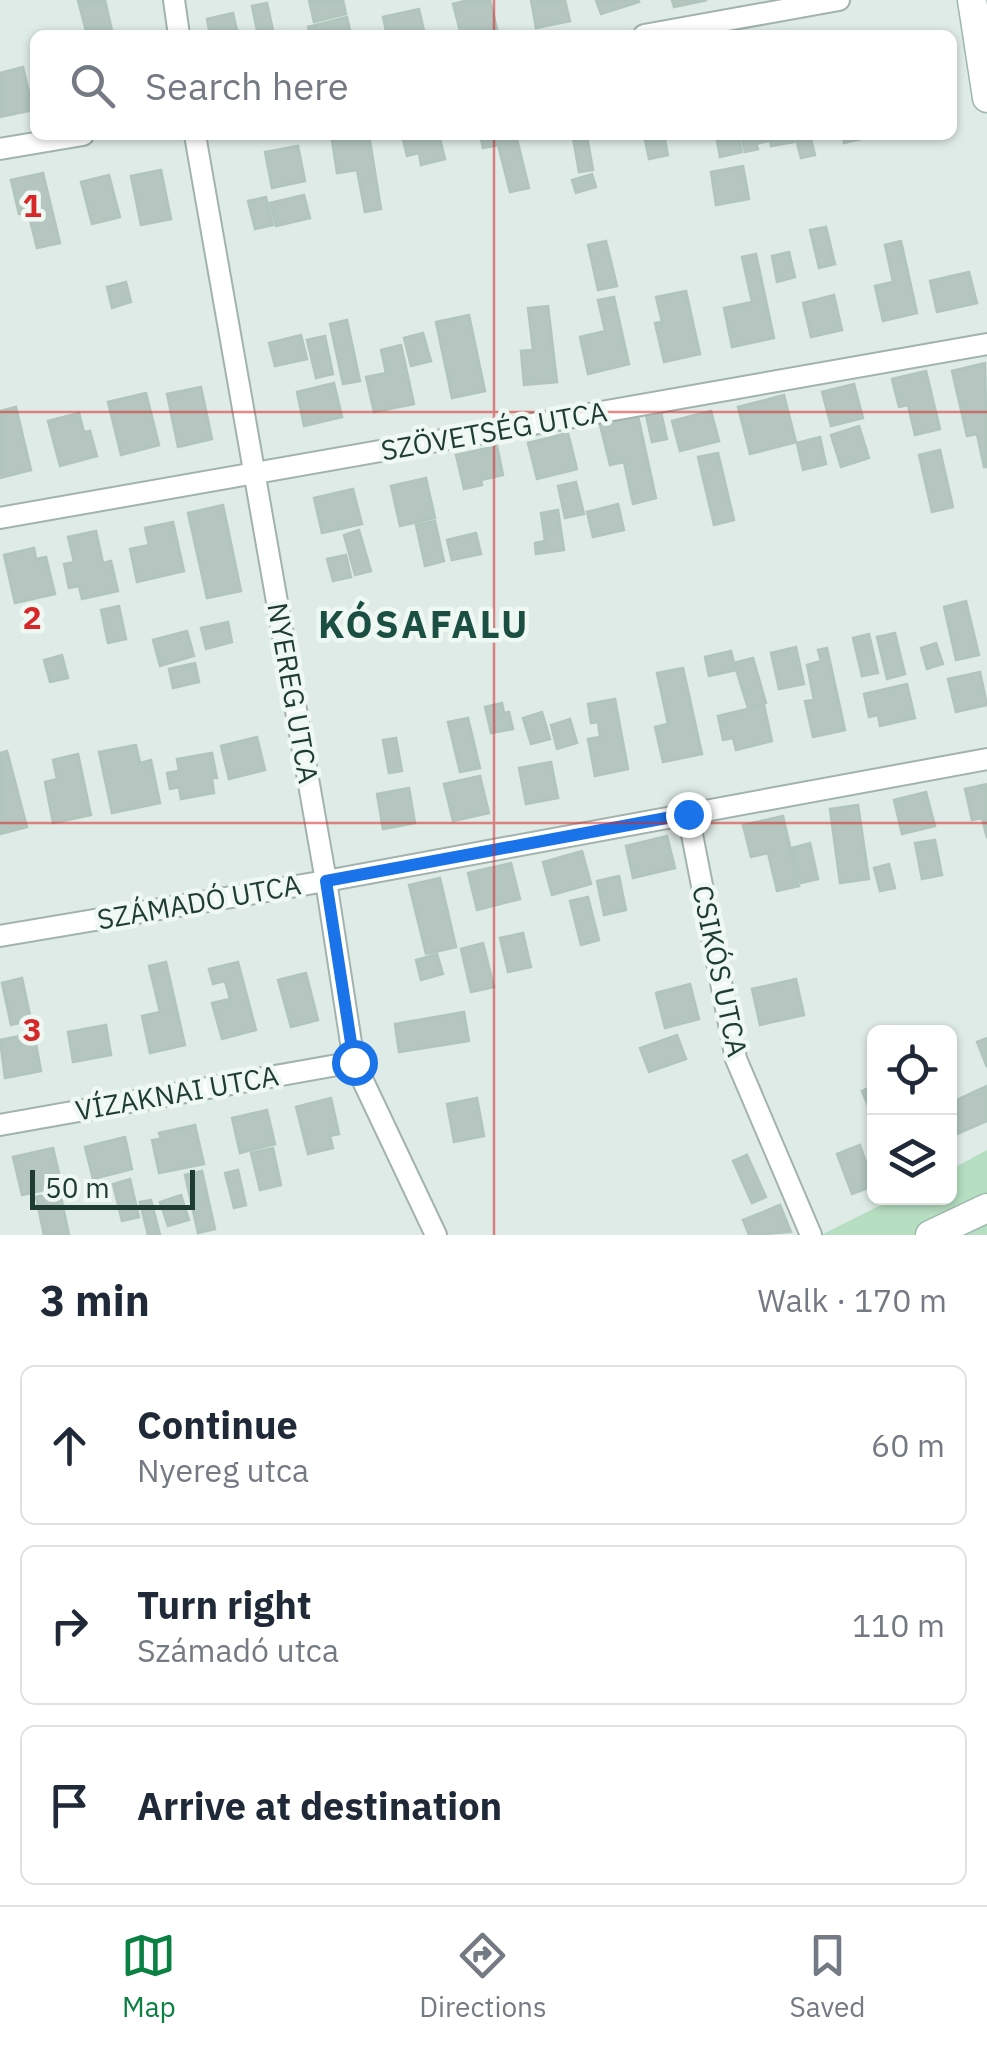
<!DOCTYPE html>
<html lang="en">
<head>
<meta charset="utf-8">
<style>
  :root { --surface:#fff; --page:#f2f2f3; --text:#1f2937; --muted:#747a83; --line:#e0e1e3; --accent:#0b8043 }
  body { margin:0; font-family:"IBM Plex Sans",sans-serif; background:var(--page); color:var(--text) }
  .controls { position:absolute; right:30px; bottom:30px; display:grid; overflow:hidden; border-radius:15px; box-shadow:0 2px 8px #0004 }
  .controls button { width:90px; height:90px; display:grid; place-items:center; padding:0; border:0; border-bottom:2px solid var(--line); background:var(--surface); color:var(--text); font:50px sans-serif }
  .scale { position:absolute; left:30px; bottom:25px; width:165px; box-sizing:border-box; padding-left:10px; border:5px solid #1f3c34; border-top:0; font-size:28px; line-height:35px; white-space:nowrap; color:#1f3c34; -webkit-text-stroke:8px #eff8f3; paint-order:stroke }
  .stop { position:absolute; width:30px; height:30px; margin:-22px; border:8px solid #1a73e8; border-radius:50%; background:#fff }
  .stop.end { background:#1a73e8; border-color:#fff; box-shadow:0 2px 10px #0008 }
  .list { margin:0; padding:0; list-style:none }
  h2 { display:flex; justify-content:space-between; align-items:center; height:130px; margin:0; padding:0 40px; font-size:42px }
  h2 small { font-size:32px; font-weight:400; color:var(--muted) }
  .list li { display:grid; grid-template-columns:65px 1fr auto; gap:30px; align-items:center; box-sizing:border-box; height:160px; margin:0 20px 20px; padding:0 20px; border:2px solid var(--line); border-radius:15px }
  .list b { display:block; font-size:38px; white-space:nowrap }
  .list p { margin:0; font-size:32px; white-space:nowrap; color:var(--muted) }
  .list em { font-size:32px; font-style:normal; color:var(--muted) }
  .icon { flex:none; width:55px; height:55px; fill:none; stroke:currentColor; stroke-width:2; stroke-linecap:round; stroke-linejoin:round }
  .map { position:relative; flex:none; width:987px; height:1235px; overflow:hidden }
  .search { position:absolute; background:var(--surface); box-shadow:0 2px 8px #0004; left:30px; right:30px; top:30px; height:110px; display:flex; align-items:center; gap:25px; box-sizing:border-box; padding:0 35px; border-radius:15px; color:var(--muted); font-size:38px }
  .sheet { height:670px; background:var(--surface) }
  nav { display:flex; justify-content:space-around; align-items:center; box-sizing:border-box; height:140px; border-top:2px solid var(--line); background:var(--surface); font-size:28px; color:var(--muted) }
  nav a { display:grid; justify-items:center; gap:5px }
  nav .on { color:var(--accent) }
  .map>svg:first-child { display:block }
  .green { fill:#b6dec1 }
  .building { fill:#b4c6bf; stroke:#b1c5bd; stroke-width:2.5 }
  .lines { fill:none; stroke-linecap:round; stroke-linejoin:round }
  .street-casing { stroke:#a2b3ad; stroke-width:24 }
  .secondary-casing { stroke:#9db8ae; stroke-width:31 }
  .street { stroke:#fff; stroke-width:20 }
  .secondary { stroke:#fff; stroke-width:28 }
  .route { stroke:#1a73e8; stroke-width:12 }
  .grid { fill:none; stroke:#d62828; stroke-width:2.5; stroke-opacity:0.55 }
  .labels { text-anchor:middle; stroke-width:9; stroke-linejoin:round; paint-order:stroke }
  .street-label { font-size:28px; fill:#1f3c34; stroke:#eff8f3 }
  .district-label { font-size:38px; font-weight:bold; letter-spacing:2.5px; fill:#1a4f42; stroke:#eff8f3 }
  .grid-label { font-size:32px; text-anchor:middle; font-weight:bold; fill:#d62828; stroke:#eff8f3; stroke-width:9; stroke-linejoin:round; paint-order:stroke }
</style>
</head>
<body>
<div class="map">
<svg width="987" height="1235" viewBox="0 0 987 1235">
  <rect width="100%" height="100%" fill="#dfebe6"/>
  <path class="green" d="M987,1150V1235H821L895,1198H950V1170Z"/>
  <g class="building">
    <path d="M78,0H105L113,35H87Z"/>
    <path d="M309,0H343L346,14L314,22Z"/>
    <path d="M469,0H490L498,33L461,35L453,4Z"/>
    <path d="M531,0H565L570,21L536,28Z"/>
    <path d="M596,0H638L639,2L601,14Z"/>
    <path d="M672,0H707L674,7Z"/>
    <path d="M267,3L274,35H258L252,6Z"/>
    <path d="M419,9L425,35H387L383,17Z"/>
    <path d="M233,13L238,35H210L207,19Z"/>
    <path d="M347,17L351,35H310L308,27Z"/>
    <path d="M23,67L33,110L0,117V73Z"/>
    <path d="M369,135L381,209L365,212L357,170L337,173L332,140Z"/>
    <path d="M402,135H439L445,159L421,165L419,153L407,156Z"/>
    <path d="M480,135H516L529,188L510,192L498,145L483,148Z"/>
    <path d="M644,135H664L668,155L649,159Z"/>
    <path d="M716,135H738L742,152L720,157Z"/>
    <path d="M741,135H766L768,141L756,144L758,149L745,152Z"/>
    <path d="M769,135H792L794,142L771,146Z"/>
    <path d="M795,135H810L815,155L801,158Z"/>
    <path d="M843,135H864L865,138L844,143Z"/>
    <path d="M587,136L593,170L579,172L573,138Z"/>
    <path d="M298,146L305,181L272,188L265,152Z"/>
    <path d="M743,166L749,199L716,205L711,172Z"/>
    <path d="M161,170L171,219L141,225L131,176Z"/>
    <path d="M43,173L60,243L37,248L28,212L19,214L11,180Z"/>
    <path d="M592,174L596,187L576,193L572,180Z"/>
    <path d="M109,175L120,217L92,224L81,182Z"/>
    <path d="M304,195L310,218L276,226L270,203Z"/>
    <path d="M266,197L273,225L255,229L248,201Z"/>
    <path d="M826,227L835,264L819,268L810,230Z"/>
    <path d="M606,241L617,286L598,290L588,245Z"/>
    <path d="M901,241L917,313L883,321L875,286L893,282L885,245Z"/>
    <path d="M789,252L795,277L777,282L772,256Z"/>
    <path d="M756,254L774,338L732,347L724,308L752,302L742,257Z"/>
    <path d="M969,272L977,303L937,312L930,281Z"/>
    <path d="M126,282L131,302L112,308L107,287Z"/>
    <path d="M686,291L700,354L664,362L655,323L662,322L656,297Z"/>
    <path d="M834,295L842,330L811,337L803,303Z"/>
    <path d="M614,297L629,364L588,374L580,337L605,331L598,300Z"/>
    <path d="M548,306L557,382L524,385L521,351L533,350L528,308Z"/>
    <path d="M469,315L485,391L452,398L436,322Z"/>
    <path d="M347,320L360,381L343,384L330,324Z"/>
    <path d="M423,333L431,361L411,366L404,338Z"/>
    <path d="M301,335L307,359L275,366L269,343Z"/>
    <path d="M325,336L333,374L316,378L307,340Z"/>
    <path d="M401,345L414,404L374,412L366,377L386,373L381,350Z"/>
    <path d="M985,363L987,467H984L977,434L967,436L952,371Z"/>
    <path d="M926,371L940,429L915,435L908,405L899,407L892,379Z"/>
    <path d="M334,383L342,417L304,426L297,392Z"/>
    <path d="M854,384L863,418L831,426L822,392Z"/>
    <path d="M201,387L212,439L178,447L167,394Z"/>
    <path d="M146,393L159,445L121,455L108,402Z"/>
    <path d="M784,395L796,442L750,454L738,407Z"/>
    <path d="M16,407L31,470L0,478V411Z"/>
    <path d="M711,411L719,441L680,451L672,421Z"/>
    <path d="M661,412L667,439L652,442L646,415Z"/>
    <path d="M79,413L84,432L90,431L97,456L60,466L48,421Z"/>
    <path d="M638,416L656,498L633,504L624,462L610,465L600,425Z"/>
    <path d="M859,426L869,458L841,467L831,435Z"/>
    <path d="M568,433L577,469L537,479L528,443Z"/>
    <path d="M820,437L826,464L803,470L797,443Z"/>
    <path d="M497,446L503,475L481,480L482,485L464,489L456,455Z"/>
    <path d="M940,450L953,507L932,512L919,455Z"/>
    <path d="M718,453L734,520L714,525L698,457Z"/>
    <path d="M426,478L435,518L400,526L391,486Z"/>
    <path d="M576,482L584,514L565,518L558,486Z"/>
    <path d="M353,489L362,524L322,533L314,498Z"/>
    <path d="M618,504L624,530L593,537L587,512Z"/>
    <path d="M223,505L241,591L207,598L188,513Z"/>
    <path d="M558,510L564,550L536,554L535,543L545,541L541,513Z"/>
    <path d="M435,521L444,561L425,566L416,525Z"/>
    <path d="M173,522L184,571L137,582L130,549L149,545L145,528Z"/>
    <path d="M359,530L371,571L355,575L344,535Z"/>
    <path d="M96,531L103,563L111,561L118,591L82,599L79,586L69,588L64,564L74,562L68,537Z"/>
    <path d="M476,533L481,554L452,560L447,540Z"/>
    <path d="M34,548L36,559L46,557L55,594L15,603L4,555Z"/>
    <path d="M346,555L351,577L333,581L327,559Z"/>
    <path d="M966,601L979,655L956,660L944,607Z"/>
    <path d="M119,606L126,639L108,643L101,610Z"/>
    <path d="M228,622L232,642L206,649L201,628Z"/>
    <path d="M187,631L194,656L160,666L153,640Z"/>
    <path d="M895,633L905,674L887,679L877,637Z"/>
    <path d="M869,634L878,673L862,676L853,638Z"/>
    <path d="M936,643L943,664L927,669L921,648Z"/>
    <path d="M796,647L804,684L779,689L771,653Z"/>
    <path d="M827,648L845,730L813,737L805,701L814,700L807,665L821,661L818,650Z"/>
    <path d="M731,651L736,670L709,676L705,657Z"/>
    <path d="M62,655L68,678L50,682L44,660Z"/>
    <path d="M753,658L766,703L748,708L734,663Z"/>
    <path d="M195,663L199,682L173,688L169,669Z"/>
    <path d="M683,668L702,754L663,762L655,727L668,724L657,673Z"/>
    <path d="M980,672L987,705L956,712L948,679Z"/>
    <path d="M907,684L915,718L880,726L878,715L869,717L864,694Z"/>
    <path d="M615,699L628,769L595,776L588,739L600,737L598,722L591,723L588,704Z"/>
    <path d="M502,703L504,713L509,712L513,729L491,733L485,707Z"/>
    <path d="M764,705L772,741L736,750L733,738L723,740L718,716Z"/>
    <path d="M542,712L550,739L531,744L523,718Z"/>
    <path d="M468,718L480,768L460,772L448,722Z"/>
    <path d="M570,719L577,743L557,749L551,725Z"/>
    <path d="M257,737L265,770L229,779L221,746Z"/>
    <path d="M396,738L402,771L389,773L383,740Z"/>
    <path d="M136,745L140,763L151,760L160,803L112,813L99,752Z"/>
    <path d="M7,751L27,827L0,834V753Z"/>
    <path d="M212,753L217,778H212L214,793L181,799L179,787L170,789L167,773L179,771L177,759Z"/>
    <path d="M78,754L91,815L53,823L45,782L57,779L53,760Z"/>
    <path d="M551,762L558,798L526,804L519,768Z"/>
    <path d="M480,776L489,813L453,821L444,784Z"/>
    <path d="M987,784V838L982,818L972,820L965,789Z"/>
    <path d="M409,788L415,823L383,829L377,794Z"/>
    <path d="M926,792L935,826L902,834L894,800Z"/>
    <path d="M858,805L869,879L840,883L830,809Z"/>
    <path d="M783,816L799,886L777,891L768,853L751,857L743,825Z"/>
    <path d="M667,836L675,868L633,878L626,846Z"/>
    <path d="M935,840L942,875L922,879L915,843Z"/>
    <path d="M810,843L818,879L801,883L792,848Z"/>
    <path d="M582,851L591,884L552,895L543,862Z"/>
    <path d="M511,863L520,899L477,910L468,873Z"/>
    <path d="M889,864L895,888L880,891L874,868Z"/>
    <path d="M619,876L626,910L604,915L597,881Z"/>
    <path d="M440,878L456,947L426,954L409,885Z"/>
    <path d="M588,897L599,940L581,945L570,901Z"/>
    <path d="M523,933L531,967L508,972L500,938Z"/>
    <path d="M483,943L494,987L471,992L461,949Z"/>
    <path d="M437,954L443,974L421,980L416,960Z"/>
    <path d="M166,962L185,1045L150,1053L142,1016L160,1012L149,966Z"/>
    <path d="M238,962L256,1030L222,1039L212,1003L230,999L225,981L213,984L209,969Z"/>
    <path d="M306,973L318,1020L291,1027L278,980Z"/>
    <path d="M22,978L31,1020L11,1025L2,983Z"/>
    <path d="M796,979L804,1015L760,1025L752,989Z"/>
    <path d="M690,984L699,1019L665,1028L656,993Z"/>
    <path d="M464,1012L469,1041L399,1052L395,1024Z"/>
    <path d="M106,1025L111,1055L73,1062L68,1032Z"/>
    <path d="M34,1033L41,1071L5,1078L0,1040Z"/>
    <path d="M677,1035L686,1059L649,1072L640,1048Z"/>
    <path d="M987,1038V1067L977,1042Z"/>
    <path d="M874,1085V1108L870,1110L862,1091Z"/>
    <path d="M987,1086V1121L950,1137V1103Z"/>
    <path d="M331,1098L339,1134L330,1136L333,1148L308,1154L296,1107Z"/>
    <path d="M477,1098L484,1136L454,1142L447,1104Z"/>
    <path d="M267,1110L275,1144L240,1153L232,1118Z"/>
    <path d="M195,1125L204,1164L159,1173L152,1140L161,1139L159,1133Z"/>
    <path d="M125,1137L132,1169L93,1179L85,1147Z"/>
    <path d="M860,1145L874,1186L852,1194L837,1154Z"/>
    <path d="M53,1148L62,1186L22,1195L13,1157Z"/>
    <path d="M273,1148L281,1185L260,1190L251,1153Z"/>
    <path d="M747,1155L766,1197L752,1203L733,1161Z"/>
    <path d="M238,1170L246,1205L234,1208L225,1173Z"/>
    <path d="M202,1171L215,1229L198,1233L185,1175Z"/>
    <path d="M130,1179L139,1217L122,1221L113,1184Z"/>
    <path d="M60,1192L69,1235H44L36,1197Z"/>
    <path d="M181,1195L189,1220L168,1226L160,1202Z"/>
    <path d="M151,1200L160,1235H148L140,1202Z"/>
    <path d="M780,1205L791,1232L749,1235L743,1220Z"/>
  </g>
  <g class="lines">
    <defs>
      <g id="street">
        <path d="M174,0L179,35"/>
        <path d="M644,35L839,0"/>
        <path d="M195,135L326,881L354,1062L436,1235"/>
        <path d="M0,149L83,135"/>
        <path d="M0,518L987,344"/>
        <path d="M688,814L736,1059L811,1235"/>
        <path d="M0,936L326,881L987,759"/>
        <path d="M0,1125L354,1062"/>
      </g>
      <g id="secondary">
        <path d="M972,0L987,98"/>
        <path d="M930,1235L987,1208"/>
      </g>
    </defs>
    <use href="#street" class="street-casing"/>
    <use href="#secondary" class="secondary-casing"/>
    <use href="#street" class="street"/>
    <use href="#secondary" class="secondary"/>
  </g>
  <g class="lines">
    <path class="route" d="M354,1062L326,881L688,814"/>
  </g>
  <path class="grid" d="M494,0V35M494,135V1235M0,412H987M0,823H987"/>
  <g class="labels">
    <g class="street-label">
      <text transform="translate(494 431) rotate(-10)" y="10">SZÖVETSÉG UTCA</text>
      <text transform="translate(293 693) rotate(80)" y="10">NYEREG UTCA</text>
      <text transform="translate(199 902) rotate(-10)" y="10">SZÁMADÓ UTCA</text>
      <text transform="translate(720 971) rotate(78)" y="10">CSIKÓS UTCA</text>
      <text transform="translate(177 1093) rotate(-10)" y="10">VÍZAKNAI UTCA</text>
    </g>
    <g class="district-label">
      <text x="424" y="638">KÓSAFALU</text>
    </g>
  </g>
  <g class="grid-label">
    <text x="32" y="217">1</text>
    <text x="32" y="629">2</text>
    <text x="32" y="1041">3</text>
  </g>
</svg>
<div class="controls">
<button><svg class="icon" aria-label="locate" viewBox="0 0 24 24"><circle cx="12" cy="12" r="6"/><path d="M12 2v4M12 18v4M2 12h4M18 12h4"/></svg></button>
<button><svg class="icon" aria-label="layers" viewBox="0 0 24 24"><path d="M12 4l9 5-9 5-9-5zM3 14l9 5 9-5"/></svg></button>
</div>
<div class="scale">50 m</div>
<div class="stop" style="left:354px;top:1062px"></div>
<div class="stop end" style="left:688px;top:814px"></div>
<div class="search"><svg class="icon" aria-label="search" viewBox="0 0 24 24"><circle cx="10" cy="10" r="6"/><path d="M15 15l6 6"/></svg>Search here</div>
</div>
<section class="sheet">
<h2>3 min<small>Walk · 170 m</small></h2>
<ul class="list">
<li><svg class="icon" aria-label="ahead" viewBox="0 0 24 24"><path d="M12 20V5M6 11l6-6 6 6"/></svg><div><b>Continue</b><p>Nyereg utca</p></div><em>60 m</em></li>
<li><svg class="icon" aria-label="right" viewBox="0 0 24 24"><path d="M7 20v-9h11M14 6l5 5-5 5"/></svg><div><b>Turn right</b><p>Számadó utca</p></div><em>110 m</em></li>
<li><svg class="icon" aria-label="arrive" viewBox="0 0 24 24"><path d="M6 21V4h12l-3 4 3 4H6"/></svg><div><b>Arrive at destination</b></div></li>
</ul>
</section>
<nav>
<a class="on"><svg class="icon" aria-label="map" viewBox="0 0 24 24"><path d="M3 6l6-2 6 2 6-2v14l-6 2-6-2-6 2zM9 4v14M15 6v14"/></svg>Map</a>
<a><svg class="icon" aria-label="directions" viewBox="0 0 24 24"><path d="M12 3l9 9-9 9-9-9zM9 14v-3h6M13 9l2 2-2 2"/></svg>Directions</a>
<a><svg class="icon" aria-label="saved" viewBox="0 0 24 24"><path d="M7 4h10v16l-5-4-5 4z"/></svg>Saved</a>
</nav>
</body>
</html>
